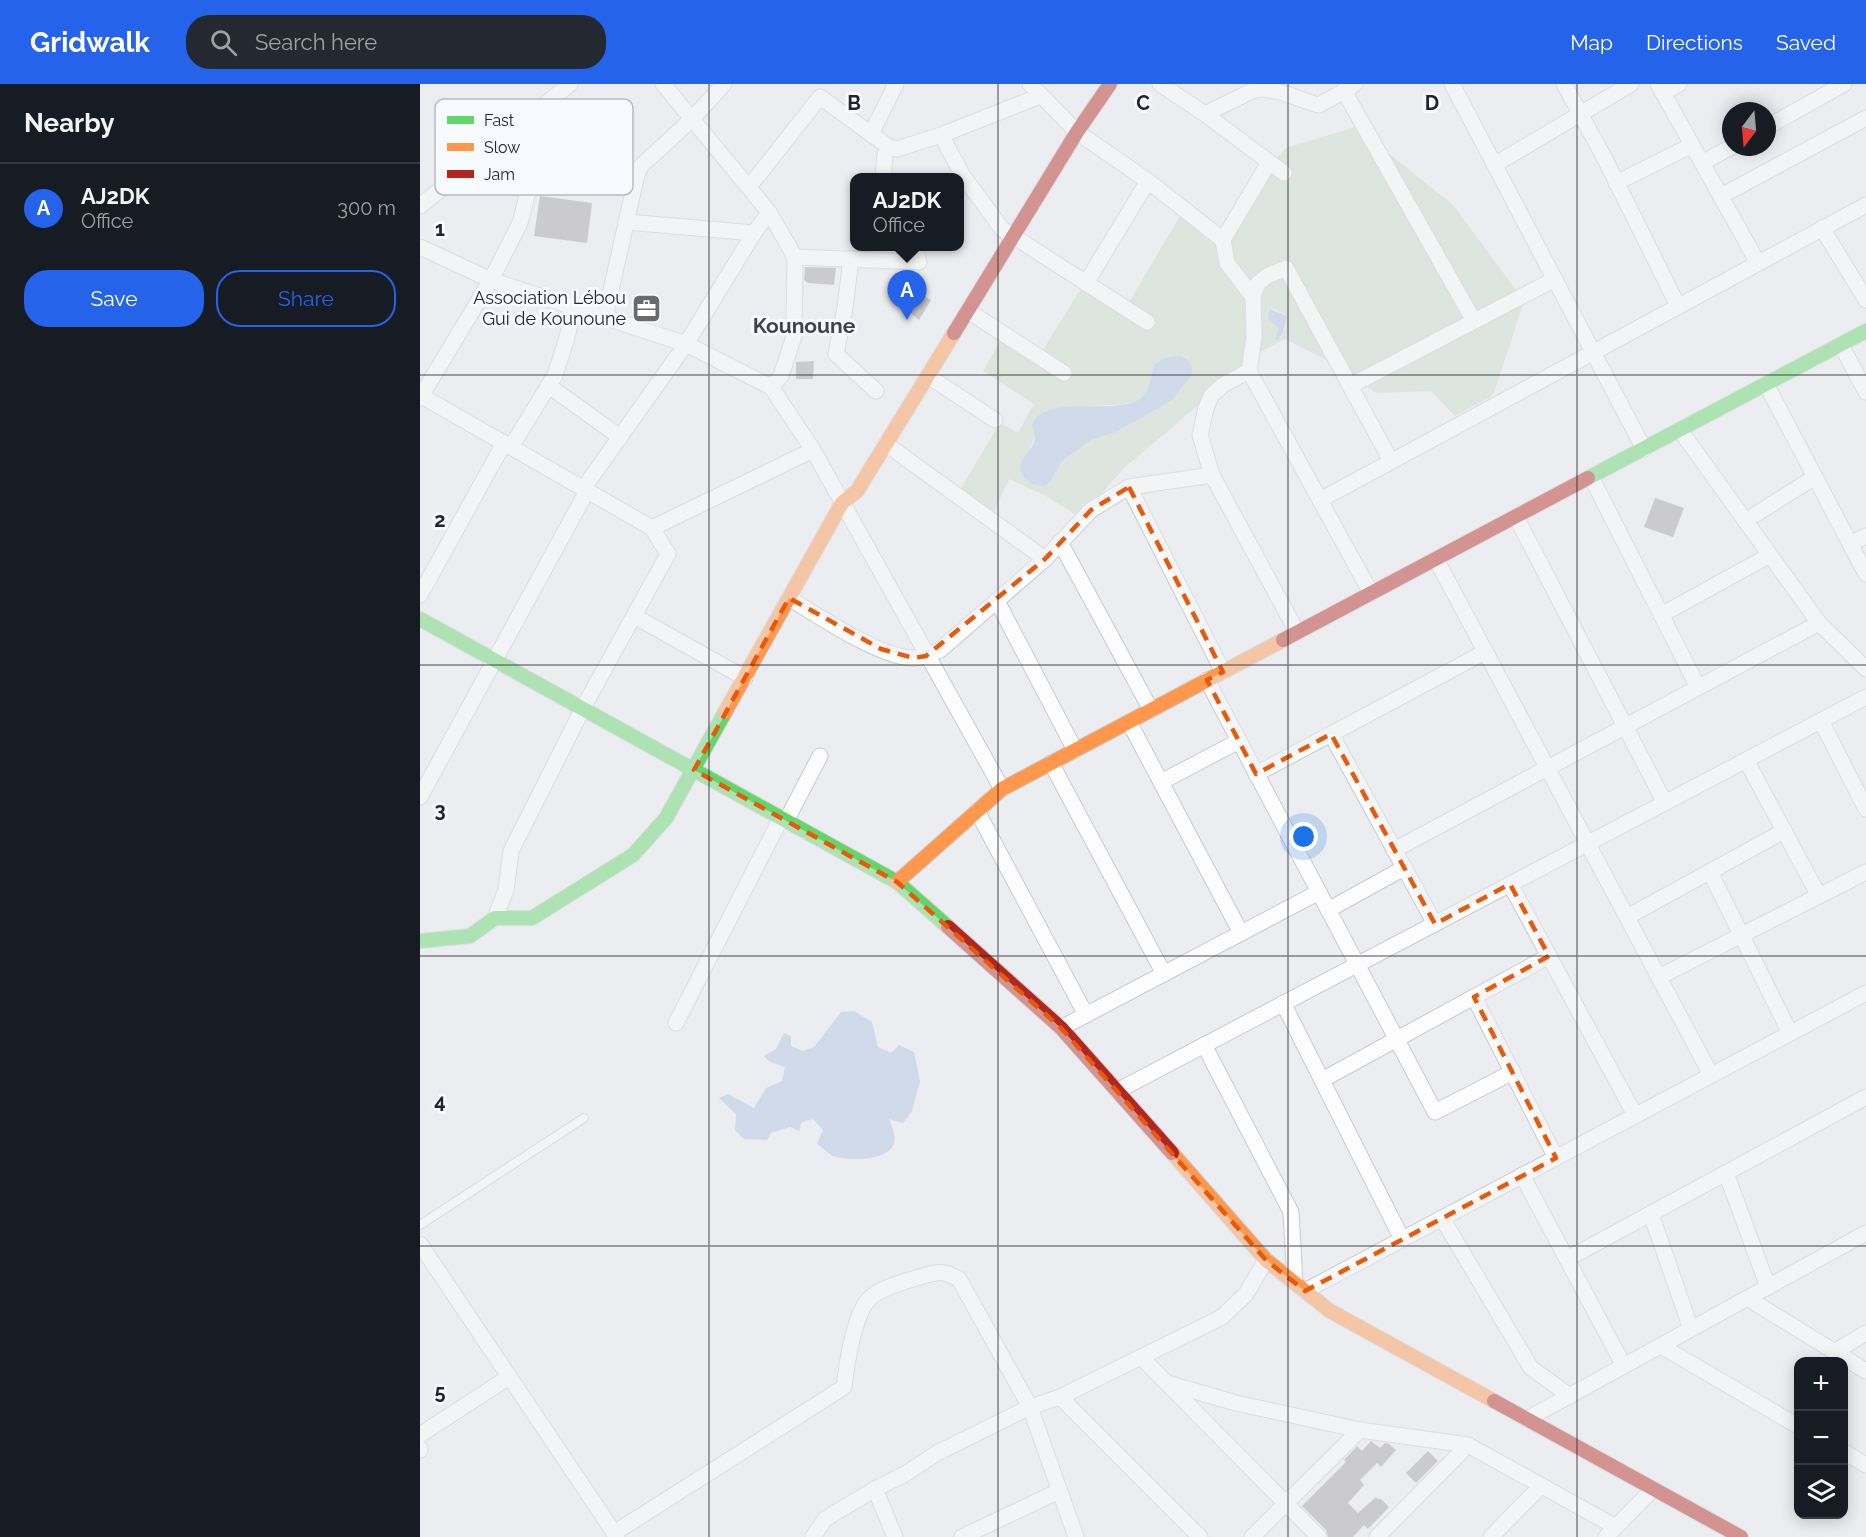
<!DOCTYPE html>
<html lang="en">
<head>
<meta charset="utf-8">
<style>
  :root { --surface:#171b24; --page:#242831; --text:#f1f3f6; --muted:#9ea1a6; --line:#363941; --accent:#2563eb }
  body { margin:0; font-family:Raleway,sans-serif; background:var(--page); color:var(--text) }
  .controls { position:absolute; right:18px; bottom:18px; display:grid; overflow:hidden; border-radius:12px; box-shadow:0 3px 15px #0003 }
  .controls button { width:54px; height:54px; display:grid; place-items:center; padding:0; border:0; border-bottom:2px solid var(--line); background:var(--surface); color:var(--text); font:30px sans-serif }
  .compass { position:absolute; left:1302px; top:18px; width:54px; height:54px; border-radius:50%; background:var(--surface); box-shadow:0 3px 15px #0003; rotate:196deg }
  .you { position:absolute; left:884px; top:753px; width:21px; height:21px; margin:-15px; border:4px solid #fff; border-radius:50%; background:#1a73e8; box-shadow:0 0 0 9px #1a73e833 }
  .badge { display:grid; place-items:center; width:39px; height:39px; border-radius:50%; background:var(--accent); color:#fff; font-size:20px; font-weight:700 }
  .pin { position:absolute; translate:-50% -50px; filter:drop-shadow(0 2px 3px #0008) }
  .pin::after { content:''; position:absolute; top:32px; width:21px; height:18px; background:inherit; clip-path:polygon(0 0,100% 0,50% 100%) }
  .popup { position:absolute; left:430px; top:89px; width:114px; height:78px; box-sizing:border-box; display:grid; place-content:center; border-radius:12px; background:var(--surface); filter:drop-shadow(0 2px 4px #0005); font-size:20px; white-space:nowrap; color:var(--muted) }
  .popup b { font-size:22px; color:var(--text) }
  .popup::after { content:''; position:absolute; left:50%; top:100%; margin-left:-12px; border:12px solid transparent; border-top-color:var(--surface) }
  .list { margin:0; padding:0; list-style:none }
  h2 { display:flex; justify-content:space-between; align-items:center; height:78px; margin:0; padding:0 24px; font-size:26px }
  h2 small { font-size:20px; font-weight:400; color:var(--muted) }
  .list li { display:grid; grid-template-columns:39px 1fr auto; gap:18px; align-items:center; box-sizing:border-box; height:90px; padding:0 24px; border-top:2px solid var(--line) }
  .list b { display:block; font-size:22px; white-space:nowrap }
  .list p { margin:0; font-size:20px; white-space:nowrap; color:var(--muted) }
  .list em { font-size:20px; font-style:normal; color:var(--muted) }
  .actions { display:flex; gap:12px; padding:18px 24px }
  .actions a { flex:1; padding:14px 0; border:2px solid var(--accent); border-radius:24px; text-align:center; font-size:21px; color:var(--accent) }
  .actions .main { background:var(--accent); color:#fff }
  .icon { flex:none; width:33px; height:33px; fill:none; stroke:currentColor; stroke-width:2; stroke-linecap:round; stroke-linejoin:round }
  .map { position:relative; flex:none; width:1446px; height:1453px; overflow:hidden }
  header { display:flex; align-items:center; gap:36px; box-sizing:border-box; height:84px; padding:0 30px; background:var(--accent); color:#fff }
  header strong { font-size:28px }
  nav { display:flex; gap:33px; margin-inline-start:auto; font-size:21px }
  .search { width:420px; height:54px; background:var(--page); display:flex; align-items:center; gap:15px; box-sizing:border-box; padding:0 21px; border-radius:24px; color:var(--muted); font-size:22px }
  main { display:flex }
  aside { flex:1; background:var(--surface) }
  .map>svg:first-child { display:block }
  .green { fill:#cfd9c7; fill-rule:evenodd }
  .water { fill:#b2c3e2 }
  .building { fill:#a4a3a5 }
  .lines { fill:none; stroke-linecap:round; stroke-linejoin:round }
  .lane-casing { stroke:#c9cacd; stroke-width:10 }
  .street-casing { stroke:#c9cacd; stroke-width:17 }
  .fast-casing { stroke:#c9cacd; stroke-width:16 }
  .slow-casing { stroke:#c9cacd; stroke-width:16 }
  .jam-casing { stroke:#c9cacd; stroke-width:16 }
  .lane { stroke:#fcfcfd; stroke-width:8 }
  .street { stroke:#fcfcfd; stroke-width:15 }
  .fast { stroke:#63d668; stroke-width:14 }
  .slow { stroke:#ff974d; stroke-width:14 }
  .jam { stroke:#b3261e; stroke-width:14 }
  .marked { fill:none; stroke:#e8590c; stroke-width:4.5; stroke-dasharray:12 8; stroke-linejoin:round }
  .grid { fill:none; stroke:#242528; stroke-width:1.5; stroke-opacity:0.55 }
  .labels { text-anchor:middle; stroke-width:6; stroke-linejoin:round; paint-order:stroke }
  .poi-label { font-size:18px; fill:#242528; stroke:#f7faff; text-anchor:end }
  .quarter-label { font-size:21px; font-weight:bold; fill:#404348; stroke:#f7faff }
  .key { fill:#f7faff; stroke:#b8babe; stroke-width:1.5 }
  .key-label { font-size:16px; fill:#242528 }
  .grid-label { font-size:20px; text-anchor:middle; font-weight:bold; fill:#242528; stroke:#f7faff; stroke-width:6; stroke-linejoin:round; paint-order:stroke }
</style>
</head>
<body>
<header>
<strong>Gridwalk</strong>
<div class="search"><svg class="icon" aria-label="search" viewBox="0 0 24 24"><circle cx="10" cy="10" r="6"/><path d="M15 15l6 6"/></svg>Search here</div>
<nav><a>Map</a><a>Directions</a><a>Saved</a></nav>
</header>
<main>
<aside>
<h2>Nearby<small></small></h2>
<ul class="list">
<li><span class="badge">A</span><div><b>AJ2DK</b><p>Office</p></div><em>300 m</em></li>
</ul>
<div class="actions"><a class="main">Save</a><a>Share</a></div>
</aside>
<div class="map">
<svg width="1446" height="1453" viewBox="0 0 1446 1453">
  <rect width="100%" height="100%" fill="#ebedf1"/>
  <path class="green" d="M936,43L1033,121L1104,217L1073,311L1035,332L1011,307L956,309L923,284L865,255L842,267L704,384L660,433L626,412L589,395L574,428L541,404L580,339L598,349L614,320L563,287L581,256L615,279L668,193L708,220L760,132L802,167L831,102L866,64ZM853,225L865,230C868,238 865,250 858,256L856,252L859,244C854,235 847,240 848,226ZM731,297L751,317L696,348L671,356L642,377L630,398L610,364L615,354V336L637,324L705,320L716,317L726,310Z"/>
  <g class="water">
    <path d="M850,225L867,232L863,249L858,256L855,255L859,244L849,236L848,229Z"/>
    <path d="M760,272L767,275L772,284L771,292L751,317L696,348L671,356L642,377L630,398L625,402C617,402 609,399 604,393C592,377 613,369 615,355C615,350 613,346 612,341C626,305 709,338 726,308C731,300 732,290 734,281L745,274Z"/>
    <path d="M434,927L452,938L458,963L471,969L479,961L494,968L500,997L492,1027L483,1039L469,1035C472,1044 478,1054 472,1063C464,1077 426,1077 413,1072C407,1069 402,1063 397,1060L403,1046L393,1035L382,1038L379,1047L370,1043L351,1049L347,1056L324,1055L315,1046L316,1030L299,1014L308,1010L334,1024L346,1004L362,997L365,983L350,978L344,972L356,965L364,949L371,952V962L383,967L394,963L421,928Z"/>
  </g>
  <g class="building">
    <path d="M120,112L172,119L167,159L114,152Z"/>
    <path d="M385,183L416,184L414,201L388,199L384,196Z"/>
    <path d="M500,209L511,216L499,236L488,227L491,216L495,217Z"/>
    <path d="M394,277L393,295H376V278Z"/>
    <path d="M1235,414L1264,424L1253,453L1224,443Z"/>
    <path d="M951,1357L960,1364L965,1359L969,1360L976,1366L961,1383L957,1379L940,1396L944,1401L928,1419L938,1429L956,1413L958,1416L960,1414L969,1423L948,1445L944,1441L933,1453H908L906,1446L882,1422L926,1378L924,1376L937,1362L942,1367Z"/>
    <path d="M1008,1367L1018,1377L996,1399L986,1389Z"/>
  </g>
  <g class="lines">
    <defs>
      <path id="lane" d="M0,1141L164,1034"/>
      <g id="street">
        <path d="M243,0L349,128L375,173L374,252L361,292L351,303"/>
        <path d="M610,0L657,48L728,97L803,156"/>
        <path d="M740,0L785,30L864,89"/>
        <path d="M935,0L924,7L1054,237"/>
        <path d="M1032,0L1224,365"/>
        <path d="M1144,0L1185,75L1258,222"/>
        <path d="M1238,0L1338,179"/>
        <path d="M1243,9L1259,0"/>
        <path d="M785,30L834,6C856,2 878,16 899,21L924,7"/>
        <path d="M1347,43L1424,0"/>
        <path d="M451,50L476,0"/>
        <path d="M521,51L543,92L582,145L727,238"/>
        <path d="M1282,79L1311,63"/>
        <path d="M1074,81L1211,0"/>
        <path d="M48,83L108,108"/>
        <path d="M463,94L465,71L469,63"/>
        <path d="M1196,99L1272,61"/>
        <path d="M329,103L400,13L469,63L477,65L521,51L620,12"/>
        <path d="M1301,112L1446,34"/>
        <path d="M0,122L150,0"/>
        <path d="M207,138L334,149"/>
        <path d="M1402,144L1446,216"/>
        <path d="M0,163L71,196L266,260L351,303L393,366L582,705"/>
        <path d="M375,173L499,178L495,162"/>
        <path d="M431,175L425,224L416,270L456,307"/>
        <path d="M666,199L728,97"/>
        <path d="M833,213L807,179L803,156L849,78"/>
        <path d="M548,227L644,289"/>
        <path d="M185,233L217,90L221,82L272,35L304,0"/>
        <path d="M1421,261L1446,308"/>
        <path d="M829,287L951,509"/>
        <path d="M508,292L575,336"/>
        <path d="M1346,300L1446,490"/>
        <path d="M129,302L200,353"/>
        <path d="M930,302L1135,195"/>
        <path d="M0,311L232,444L248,470L163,624L91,767L86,806L75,834"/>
        <path d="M0,314L71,196L100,139L108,108L117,27"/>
        <path d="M1260,346L1399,539L1446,585"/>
        <path d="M466,360L625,475"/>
        <path d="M91,363L135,291L146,257L154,224"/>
        <path d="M1171,393L1278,603"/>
        <path d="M709,403L803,588"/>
        <path d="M163,405L266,260L334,149L349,128"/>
        <path d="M900,416L1446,121"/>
        <path d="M1096,433L1245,719"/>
        <path d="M1325,437L1395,393"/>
        <path d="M232,444L393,366"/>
        <path d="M640,458L731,626"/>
        <path d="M1430,460L1446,452"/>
        <path d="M1016,475L1291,991"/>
        <path d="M0,511L84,359"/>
        <path d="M369,514C397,531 462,575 494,574C503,574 512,570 520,566L625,475L671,426L709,403L792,391"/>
        <path d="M577,517L655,666"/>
        <path d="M1241,531L1350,471"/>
        <path d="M214,532L325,594"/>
        <path d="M877,548L792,391L780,351L786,324L791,312L803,301L829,287L834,253L833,213L837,200L847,192L866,184L971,377"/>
        <path d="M787,596L1015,1028L1093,988"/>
        <path d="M1401,637L1446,725"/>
        <path d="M709,638L821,849"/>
        <path d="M911,650L1015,840"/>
        <path d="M1326,676L1399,812"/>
        <path d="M631,679L744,890"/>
        <path d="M836,690L1065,568"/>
        <path d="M741,698L819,657"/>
        <path d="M0,713L167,407"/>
        <path d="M557,727L666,931"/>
        <path d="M366,737L400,672"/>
        <path d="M974,766L1399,539"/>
        <path d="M1290,788L1370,949"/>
        <path d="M1090,800L1215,1031"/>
        <path d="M908,826L984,784"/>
        <path d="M1207,833L1364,747"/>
        <path d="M1239,893L1446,788"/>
        <path d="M1054,913L1136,1074"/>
        <path d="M863,919L982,1155"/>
        <path d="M256,939L361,734"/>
        <path d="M641,944L899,808"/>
        <path d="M784,961L871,1128L875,1199"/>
        <path d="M902,996L1129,872"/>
        <path d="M697,1007L1446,613"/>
        <path d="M1306,1089L1348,1203"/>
        <path d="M1102,1091L1204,1282"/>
        <path d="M1231,1130L1271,1245"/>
        <path d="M1022,1134L1111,1284L1150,1312"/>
        <path d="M0,1160L197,1453"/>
        <path d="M1147,1175L1446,1013"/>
        <path d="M885,1207L1446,909"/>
        <path d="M1327,1214L1446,1287"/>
        <path d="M1241,1262L1378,1342"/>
        <path d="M1414,1268L1446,1249"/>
        <path d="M721,1273L899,1453"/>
        <path d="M747,1299L816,1319L940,1346L1048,1361L1196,1443"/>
        <path d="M640,1313L780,1453"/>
        <path d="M1107,1335L1446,1149"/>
        <path d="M0,1351L89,1293"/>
        <path d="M0,1364V1366"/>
        <path d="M1424,1368L1446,1381"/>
        <path d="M455,1405L475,1453"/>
        <path d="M194,1449L424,1303C427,1280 433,1233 449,1215C458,1205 483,1198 496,1194C514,1189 521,1184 539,1195L610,1323L656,1453"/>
        <path d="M393,1453L405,1435L455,1405L485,1390L517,1369L610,1323L640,1313L802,1233L826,1210L846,1176"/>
        <path d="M542,1453L639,1407"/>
        <path d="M832,1453L940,1346"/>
        <path d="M957,1453L1048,1361"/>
        <path d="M1071,1453L1121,1402"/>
        <path d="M1186,1453L1233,1405"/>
      </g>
      <g id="fast">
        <path d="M1168,394L1446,247"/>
        <path d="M0,535L477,798L528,843"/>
        <path d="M0,857L50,852L75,834H112L213,771L246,734L305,628"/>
      </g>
      <g id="slow">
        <path d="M305,628L422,419L437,407L534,249"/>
        <path d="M477,798L582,705L863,556"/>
        <path d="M752,1069L846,1176L910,1227L1074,1317"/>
      </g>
      <g id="jam">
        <path d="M534,249L657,48L690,0"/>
        <path d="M863,556L1168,394"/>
        <path d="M528,843L641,944L752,1069"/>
        <path d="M1074,1317L1321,1453"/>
      </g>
    </defs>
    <use href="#lane" class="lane-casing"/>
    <use href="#street" class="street-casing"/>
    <use href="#fast" class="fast-casing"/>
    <use href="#slow" class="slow-casing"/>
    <use href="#jam" class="jam-casing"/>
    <use href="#lane" class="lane"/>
    <use href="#street" class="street"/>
    <use href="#fast" class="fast"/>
    <use href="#slow" class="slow"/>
    <use href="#jam" class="jam"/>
  </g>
  <path d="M0 0H1446V1453H0ZM709,403L803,588L787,596L836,690L911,650L1015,840L1090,800L1129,872L1054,913L1136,1074L885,1207L846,1176L641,944L477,798L274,686L369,514L461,565L493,574L506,572L625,475L671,426Z" fill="#ebedf1" fill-opacity=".55" fill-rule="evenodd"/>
  <path class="marked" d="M709,403L803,588L787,596L836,690L911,650L1015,840L1090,800L1129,872L1054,913L1136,1074L885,1207L846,1176L641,944L477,798L274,686L369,514L461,565L493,574L506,572L625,475L671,426Z"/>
  <path class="grid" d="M289,0V1453M578,0V1453M868,0V1453M1157,0V1453M0,291H1446M0,581H1446M0,872H1446M0,1162H1446"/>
  <defs>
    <symbol id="office-square" viewBox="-11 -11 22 22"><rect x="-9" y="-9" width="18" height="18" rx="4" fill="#6a6b6e" stroke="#f7faff"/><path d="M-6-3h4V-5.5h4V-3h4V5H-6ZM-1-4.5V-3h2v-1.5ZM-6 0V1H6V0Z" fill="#fff"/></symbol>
  </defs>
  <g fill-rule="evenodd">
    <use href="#office-square" x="210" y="208" width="33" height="33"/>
  </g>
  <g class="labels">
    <g class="poi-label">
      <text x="206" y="220">Association Lébou<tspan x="206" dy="21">Gui de Kounoune</tspan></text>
    </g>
    <g class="quarter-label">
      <text x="384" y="249">Kounoune</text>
    </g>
  </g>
  <rect x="15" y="15" width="198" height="96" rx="9" class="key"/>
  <rect x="27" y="32" width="27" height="8" fill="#63d668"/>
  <rect x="27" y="59" width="27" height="8" fill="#ff974d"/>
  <rect x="27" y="86" width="27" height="8" fill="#b3261e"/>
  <g class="key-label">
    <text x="64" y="42">Fast</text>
    <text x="64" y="69">Slow</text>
    <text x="64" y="96">Jam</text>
  </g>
  <g class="grid-label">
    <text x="434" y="26">B</text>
    <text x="723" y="26">C</text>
    <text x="1012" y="26">D</text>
    <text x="20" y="152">1</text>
    <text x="20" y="443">2</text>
    <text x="20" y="733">3</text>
    <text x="20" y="1024">4</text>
    <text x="20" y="1315">5</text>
  </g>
</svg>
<div class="controls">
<button>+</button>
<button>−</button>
<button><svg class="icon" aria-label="layers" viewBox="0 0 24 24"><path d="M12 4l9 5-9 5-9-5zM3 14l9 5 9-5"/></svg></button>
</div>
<svg class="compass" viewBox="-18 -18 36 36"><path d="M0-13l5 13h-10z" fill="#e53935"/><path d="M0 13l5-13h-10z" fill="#9ea1a6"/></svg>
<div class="you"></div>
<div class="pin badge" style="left:487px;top:236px">A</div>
<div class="popup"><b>AJ2DK</b>Office</div>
</div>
</main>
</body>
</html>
